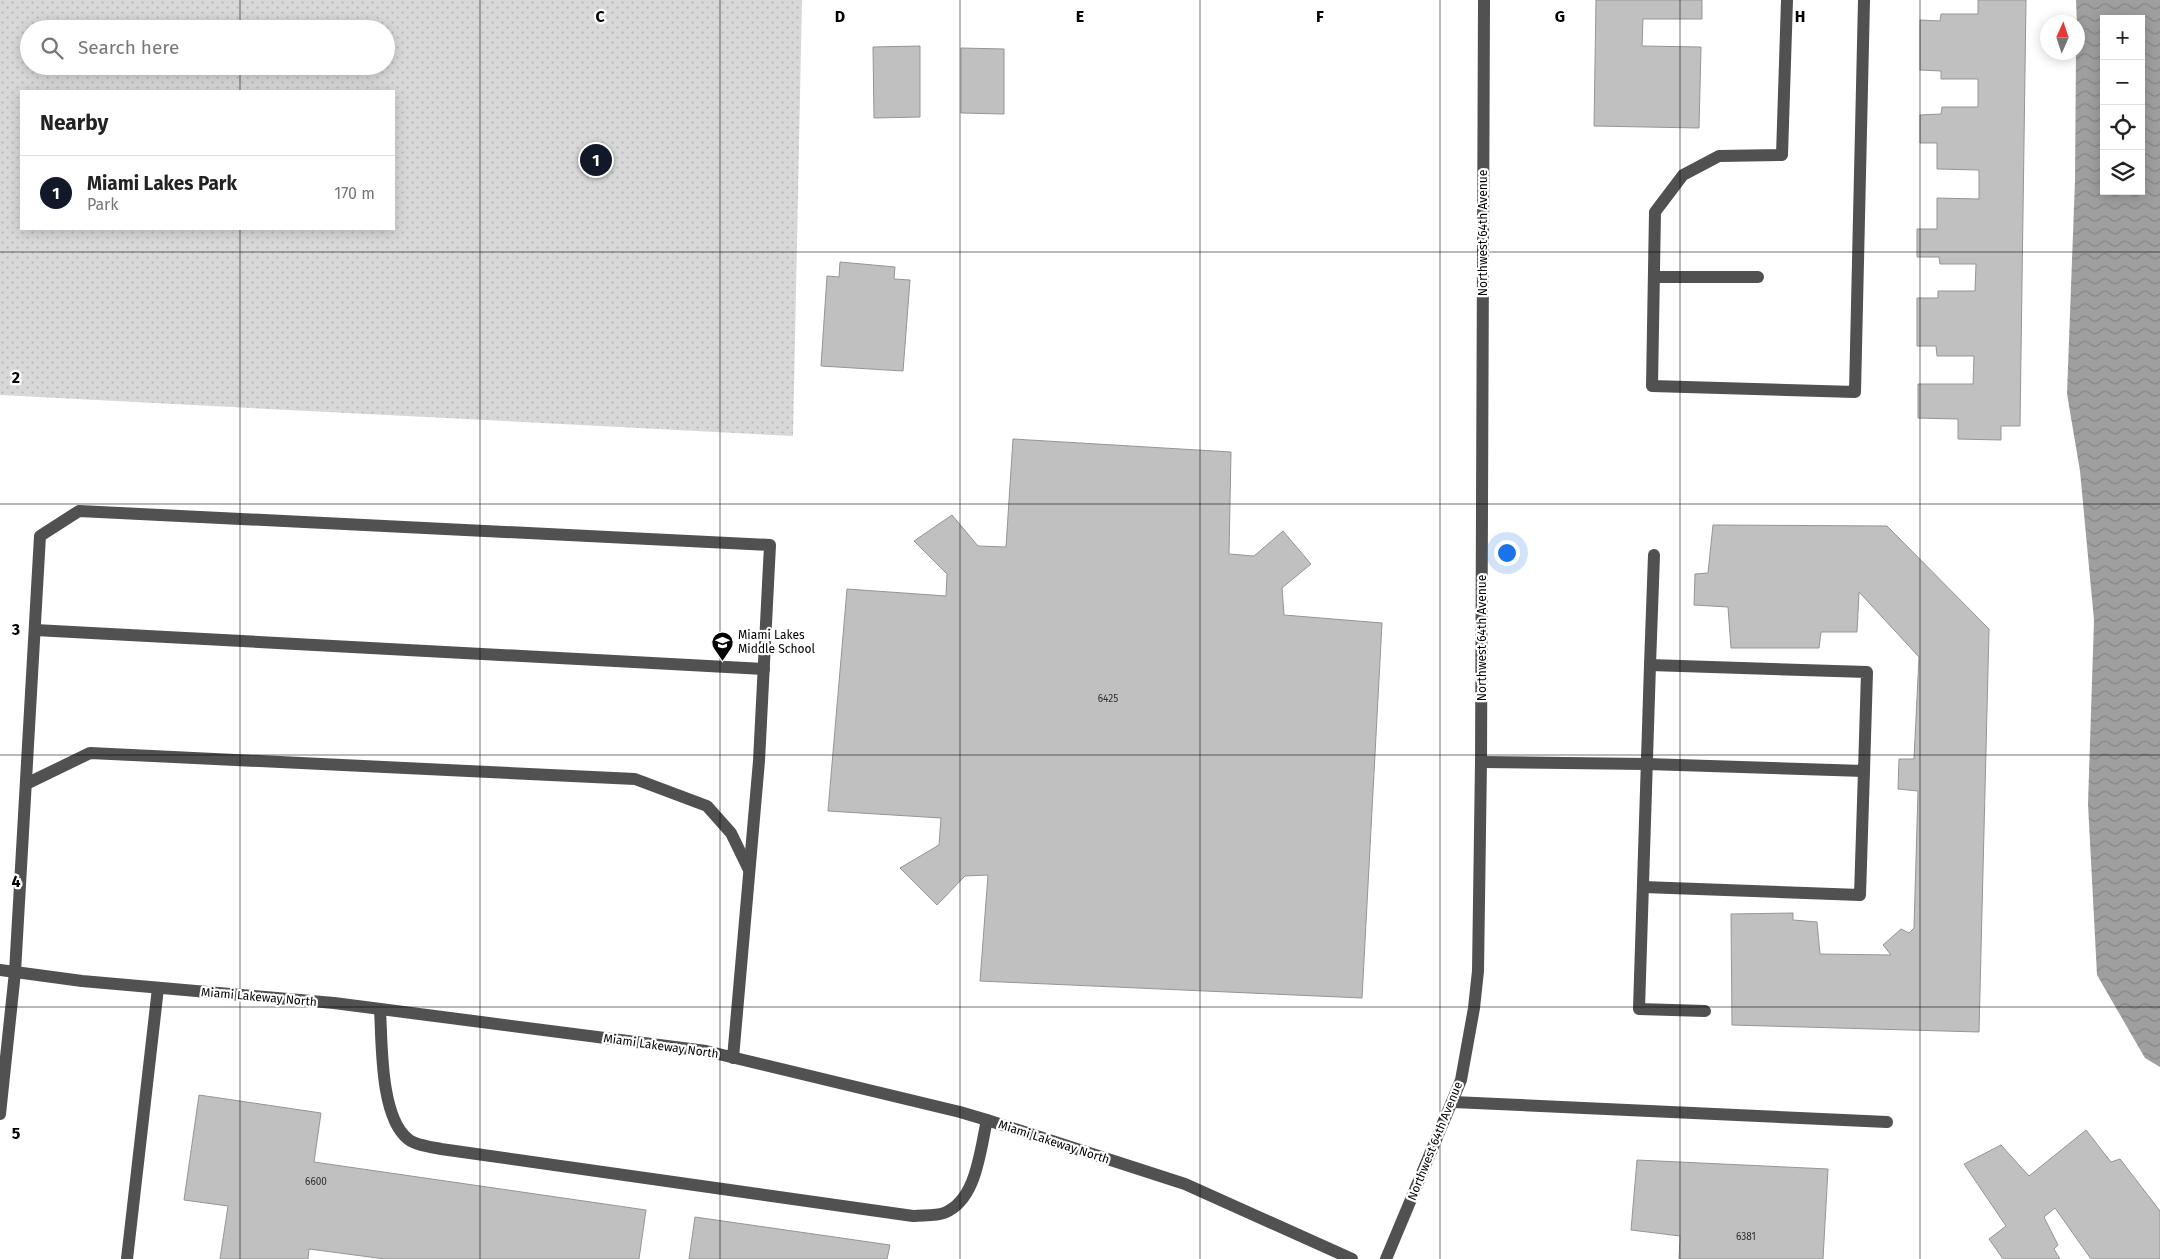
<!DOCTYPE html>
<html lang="en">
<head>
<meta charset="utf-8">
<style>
  :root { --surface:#fff; --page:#f6f6f6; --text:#222; --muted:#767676; --line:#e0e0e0; --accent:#111827 }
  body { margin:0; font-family:"Fira Sans",sans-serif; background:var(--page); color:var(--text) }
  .controls { position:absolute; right:15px; top:15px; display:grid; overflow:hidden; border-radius:0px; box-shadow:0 2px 12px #0003 }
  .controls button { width:45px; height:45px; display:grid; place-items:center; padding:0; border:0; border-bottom:1px solid var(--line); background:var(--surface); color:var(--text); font:25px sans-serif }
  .compass { position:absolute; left:2040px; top:15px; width:45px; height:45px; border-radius:50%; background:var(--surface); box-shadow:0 2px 12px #0003; rotate:3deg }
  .you { position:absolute; left:1506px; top:552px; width:18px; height:18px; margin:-12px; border:4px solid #fff; border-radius:50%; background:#1a73e8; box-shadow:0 0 0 8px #1a73e833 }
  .badge { display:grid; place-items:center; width:32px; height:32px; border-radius:50%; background:var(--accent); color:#fff; font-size:16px; font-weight:700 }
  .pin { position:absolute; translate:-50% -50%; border:2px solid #fff; box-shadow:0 1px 5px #0006 }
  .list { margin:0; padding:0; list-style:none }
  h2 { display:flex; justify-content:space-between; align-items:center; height:65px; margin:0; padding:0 20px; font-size:21px }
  h2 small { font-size:16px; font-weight:400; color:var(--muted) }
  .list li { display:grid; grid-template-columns:32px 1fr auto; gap:15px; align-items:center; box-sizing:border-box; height:75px; padding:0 20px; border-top:1px solid var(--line) }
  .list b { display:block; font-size:19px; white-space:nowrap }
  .list p { margin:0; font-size:16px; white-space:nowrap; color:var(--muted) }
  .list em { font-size:16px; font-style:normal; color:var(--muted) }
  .icon { flex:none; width:28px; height:28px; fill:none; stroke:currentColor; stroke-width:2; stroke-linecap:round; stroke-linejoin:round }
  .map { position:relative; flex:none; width:2160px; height:1259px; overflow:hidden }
  .search { position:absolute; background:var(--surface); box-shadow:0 2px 12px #0003; left:20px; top:20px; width:375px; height:55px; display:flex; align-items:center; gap:12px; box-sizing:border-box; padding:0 18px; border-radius:28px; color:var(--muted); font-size:19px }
  .panel { position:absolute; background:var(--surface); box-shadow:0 2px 12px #0003; left:20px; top:90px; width:375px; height:140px; border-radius:0px }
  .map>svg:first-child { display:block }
  .park { fill:url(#park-dots); fill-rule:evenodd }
  .water { fill:url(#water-waves); fill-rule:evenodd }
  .building { fill:#c0c0c0; stroke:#959595 }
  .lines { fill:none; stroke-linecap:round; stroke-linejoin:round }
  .minor { stroke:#515151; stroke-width:12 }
  .grid { fill:none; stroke:#000; stroke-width:1; stroke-opacity:0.55 }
  .labels { text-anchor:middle; stroke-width:4.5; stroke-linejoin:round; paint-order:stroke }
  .number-label { font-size:10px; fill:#303030 }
  .street-label { font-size:12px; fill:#000; stroke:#fff }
  .poi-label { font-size:12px; fill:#000; stroke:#fff; text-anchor:start }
  .grid-label { font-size:16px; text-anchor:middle; font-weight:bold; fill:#000; stroke:#fff; stroke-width:4.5; stroke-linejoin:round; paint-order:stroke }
</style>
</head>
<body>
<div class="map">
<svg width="2160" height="1259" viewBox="0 0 2160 1259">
  <defs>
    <pattern id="park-dots" width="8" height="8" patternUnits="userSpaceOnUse" patternTransform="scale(1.25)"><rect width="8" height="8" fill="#d8d8d8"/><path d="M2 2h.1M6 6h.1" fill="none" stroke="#b8b8b8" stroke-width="1.8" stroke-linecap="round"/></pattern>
    <pattern id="water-waves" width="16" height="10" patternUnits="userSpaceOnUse" patternTransform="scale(1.25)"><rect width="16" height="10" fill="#9f9f9f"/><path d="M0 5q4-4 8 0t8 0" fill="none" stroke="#878787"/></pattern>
  </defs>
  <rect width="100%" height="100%" fill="#fff"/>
  <path class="park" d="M0,0H802L793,436L0,395ZM29,29H386V66H29ZM21,91H394V229H21Z"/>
  <path class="water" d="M2076,0H2160V1067L2145,1058L2097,975L2088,804L2094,620L2080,471L2067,394L2075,180L2076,53L2078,52ZM2104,19H2141V191H2104Z"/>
  <g class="building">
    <path d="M1596,0H1702V19H1643L1642,46L1701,47L1699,128L1594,126Z"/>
    <path d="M1978,0H2026L2020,426H2001V440L1958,439V419L1918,418V384H1973L1974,356H1937L1936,346H1917V298H1938V291H1975L1976,264H1940L1939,257H1917V229H1937V198L1979,199V170L1937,169V143H1920V115L1941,114L1942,107H1978V79H1941V71L1920,70V20L1940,21L1941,14H1978Z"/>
    <path d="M920,46V117L874,118L873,47Z"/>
    <path d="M961,48L1004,49V114L961,113Z"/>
    <path d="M840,262L895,267L894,279L910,280L903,371L821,366L827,276L839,277Z"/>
    <path d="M1013,439L1231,452L1229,554L1254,556L1283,531L1311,564L1282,588L1284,615L1382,623L1362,998L980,981L988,875L965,876L937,905L900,868L939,845L941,818L828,811L847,589L946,596L947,574L914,541L952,515L978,546L1006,547Z"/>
    <path d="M1713,525L1887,526L1989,629L1979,1032L1732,1025L1731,914L1793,913V920L1817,922L1820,954L1891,955L1883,945L1901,929L1909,933L1914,928L1918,791L1898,789L1899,759H1914L1919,657L1859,592L1857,632H1821L1819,648H1731L1728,607L1694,605L1695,574L1708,573Z"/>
    <path d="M199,1095L321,1113L314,1162L646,1210L639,1259H385L309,1249L308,1259H220L228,1206L184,1200Z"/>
    <path d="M2086,1130L2111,1162L2120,1159L2160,1211V1259H2091L2055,1208L2044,1217L2058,1245L2054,1249L2060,1259H2003L1989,1239L2006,1226L1964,1164L2001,1145L2029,1176Z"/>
    <path d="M1637,1160L1828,1169L1823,1259H1679L1680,1236L1631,1230Z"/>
    <path d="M695,1217L890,1245L887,1259H689Z"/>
  </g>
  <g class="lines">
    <g class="minor">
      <path d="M1787,0L1782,155L1719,156L1683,175L1655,212L1652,386L1855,392L1864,0"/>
      <path d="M1654,277H1758"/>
      <path d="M35,630L764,669"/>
      <path d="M1650,665L1639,1009L1705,1011"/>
      <path d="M1481,762L1647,764L1864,771L1867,672L1650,665L1654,555"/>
      <path d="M26,784L90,753L635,779L707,806L731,833L749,870"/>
      <path d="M1643,887L1860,895L1864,771"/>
      <path d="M0,970L82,981L334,1003L706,1051L960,1112L987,1120L1185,1184L1352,1259"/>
      <path d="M380,1009C382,1043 380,1117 408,1139C415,1145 431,1147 441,1149L913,1216C923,1215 936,1216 944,1213C977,1200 980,1150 987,1120"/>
      <path d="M1453,1102L1887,1122"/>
      <path d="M0,1114L15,972L40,536L79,511L770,545L759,761L733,1058"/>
      <path d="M127,1259L158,988"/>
      <path d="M1386,1259L1461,1080L1474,1008L1478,971L1481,762L1484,0"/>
    </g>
  </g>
  <path class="grid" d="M240,0V29M480,0V1259M720,0V1259M960,0V1259M1200,0V1259M1440,0V1259M1680,0V1259M1920,0V1259M240,66V91M240,229V1259M0,252H2160M0,504H2160M0,755H2160M0,1007H2160"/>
  <defs>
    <symbol id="school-pin" viewBox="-11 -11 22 30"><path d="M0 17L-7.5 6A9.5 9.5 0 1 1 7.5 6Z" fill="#000" stroke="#fff"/><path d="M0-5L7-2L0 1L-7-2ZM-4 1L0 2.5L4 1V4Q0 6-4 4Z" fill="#fff"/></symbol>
  </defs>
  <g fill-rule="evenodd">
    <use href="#school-pin" x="710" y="630" width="25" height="34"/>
  </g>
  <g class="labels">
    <g class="number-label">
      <text x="1108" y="702">6425</text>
      <text x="316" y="1185">6600</text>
      <text x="1746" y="1240">6381</text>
    </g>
    <g class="street-label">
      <text transform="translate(1483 233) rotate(-90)" y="4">Northwest 64th Avenue</text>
      <text transform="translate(1482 638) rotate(-90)" y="4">Northwest 64th Avenue</text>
      <text transform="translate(259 997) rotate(5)" y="4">Miami Lakeway North</text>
      <text transform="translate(661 1046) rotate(8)" y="4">Miami Lakeway North</text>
      <text transform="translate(1435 1141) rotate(-68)" y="4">Northwest 64th Avenue</text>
      <text transform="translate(1054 1142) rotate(18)" y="4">Miami Lakeway North</text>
    </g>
    <g class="poi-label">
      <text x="738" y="639">Miami Lakes<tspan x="738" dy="14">Middle School</tspan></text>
    </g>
  </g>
  <g class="grid-label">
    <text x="600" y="22">C</text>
    <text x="840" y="22">D</text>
    <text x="1080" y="22">E</text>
    <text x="1320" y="22">F</text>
    <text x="1560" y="22">G</text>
    <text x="1800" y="22">H</text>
    <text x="16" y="383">2</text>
    <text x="16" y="635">3</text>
    <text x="16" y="887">4</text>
    <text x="16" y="1139">5</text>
  </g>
</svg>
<div class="controls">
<button>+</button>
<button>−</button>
<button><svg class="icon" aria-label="locate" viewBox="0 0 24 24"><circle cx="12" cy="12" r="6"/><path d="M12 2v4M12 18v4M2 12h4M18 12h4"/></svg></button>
<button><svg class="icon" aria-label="layers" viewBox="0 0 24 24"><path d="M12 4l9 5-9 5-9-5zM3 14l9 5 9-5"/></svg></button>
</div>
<svg class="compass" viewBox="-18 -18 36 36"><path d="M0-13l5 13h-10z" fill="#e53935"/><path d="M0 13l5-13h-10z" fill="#767676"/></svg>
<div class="you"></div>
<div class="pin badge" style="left:596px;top:160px">1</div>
<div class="search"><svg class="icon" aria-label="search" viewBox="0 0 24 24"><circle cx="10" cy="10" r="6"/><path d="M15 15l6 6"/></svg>Search here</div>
<section class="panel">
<h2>Nearby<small></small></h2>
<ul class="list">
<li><span class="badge">1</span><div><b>Miami Lakes Park</b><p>Park</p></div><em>170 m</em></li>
</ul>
</section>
</div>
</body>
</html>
